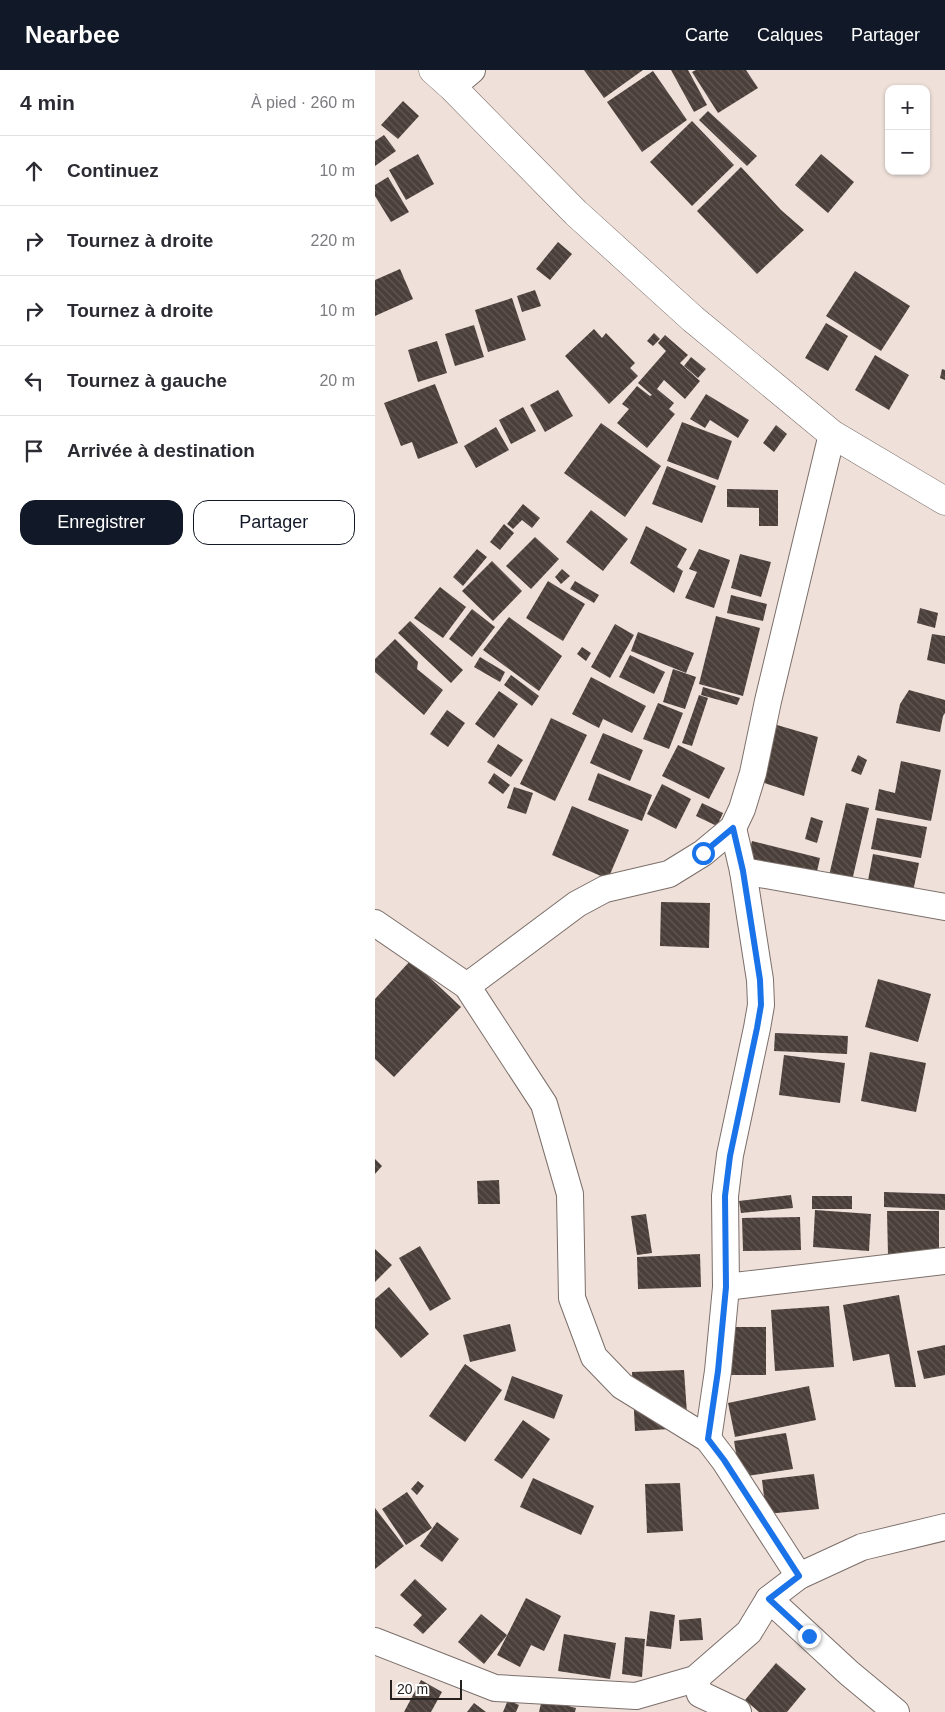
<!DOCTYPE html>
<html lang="fr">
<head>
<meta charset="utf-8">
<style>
  :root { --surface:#fff; --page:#f7f7f7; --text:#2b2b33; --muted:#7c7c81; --line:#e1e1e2; --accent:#111827 }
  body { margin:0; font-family:Helvetica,sans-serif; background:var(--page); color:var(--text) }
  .controls { position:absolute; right:15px; top:15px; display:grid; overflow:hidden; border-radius:10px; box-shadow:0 1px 4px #0004 }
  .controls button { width:45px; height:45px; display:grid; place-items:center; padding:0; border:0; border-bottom:1px solid var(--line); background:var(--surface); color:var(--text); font:25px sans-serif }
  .scale { position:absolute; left:15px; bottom:12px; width:72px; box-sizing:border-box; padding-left:5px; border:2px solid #26211f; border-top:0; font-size:14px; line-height:18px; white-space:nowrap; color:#26211f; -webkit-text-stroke:4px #fff; paint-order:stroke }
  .stop { position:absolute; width:15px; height:15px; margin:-11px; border:4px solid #1a73e8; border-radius:50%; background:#fff }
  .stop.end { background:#1a73e8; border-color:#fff; box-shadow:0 1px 5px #0008 }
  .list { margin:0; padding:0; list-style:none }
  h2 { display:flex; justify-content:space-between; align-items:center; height:65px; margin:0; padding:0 20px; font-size:21px }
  h2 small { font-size:16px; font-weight:400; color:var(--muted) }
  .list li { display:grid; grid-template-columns:32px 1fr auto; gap:15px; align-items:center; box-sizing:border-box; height:70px; padding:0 20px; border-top:1px solid var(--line) }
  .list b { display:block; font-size:19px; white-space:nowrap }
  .list em { font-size:16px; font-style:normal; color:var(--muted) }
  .actions { display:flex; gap:10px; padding:15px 20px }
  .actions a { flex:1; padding:11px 0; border:1px solid var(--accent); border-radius:15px; text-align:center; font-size:18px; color:var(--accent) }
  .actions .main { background:var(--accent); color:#fff }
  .icon { flex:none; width:28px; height:28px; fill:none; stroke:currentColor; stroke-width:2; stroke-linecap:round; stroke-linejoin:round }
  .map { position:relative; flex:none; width:570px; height:1642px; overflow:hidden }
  header { display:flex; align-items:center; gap:30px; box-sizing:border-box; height:70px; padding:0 25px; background:var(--accent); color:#fff }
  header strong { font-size:24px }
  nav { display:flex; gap:28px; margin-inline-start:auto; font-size:18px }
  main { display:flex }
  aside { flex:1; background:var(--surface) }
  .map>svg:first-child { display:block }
  .building { fill:url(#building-back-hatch) }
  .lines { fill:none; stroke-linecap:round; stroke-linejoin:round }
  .street-casing { stroke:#7c6f6a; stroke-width:28 }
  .secondary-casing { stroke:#7c6f6a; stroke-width:29 }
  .street { stroke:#fff; stroke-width:26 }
  .secondary { stroke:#fff; stroke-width:28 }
  .route { stroke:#1a73e8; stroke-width:6 }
</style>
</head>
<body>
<header>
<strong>Nearbee</strong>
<nav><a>Carte</a><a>Calques</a><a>Partager</a></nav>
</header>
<main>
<aside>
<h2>4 min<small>À pied · 260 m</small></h2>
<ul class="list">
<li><svg class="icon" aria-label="ahead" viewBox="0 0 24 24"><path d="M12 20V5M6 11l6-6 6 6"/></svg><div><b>Continuez</b></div><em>10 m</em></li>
<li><svg class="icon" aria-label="right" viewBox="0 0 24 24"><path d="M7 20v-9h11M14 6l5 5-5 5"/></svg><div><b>Tournez à droite</b></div><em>220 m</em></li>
<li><svg class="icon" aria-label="right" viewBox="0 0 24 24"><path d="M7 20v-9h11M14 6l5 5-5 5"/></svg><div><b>Tournez à droite</b></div><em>10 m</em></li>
<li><svg class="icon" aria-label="left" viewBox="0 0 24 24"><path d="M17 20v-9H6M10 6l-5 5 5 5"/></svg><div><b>Tournez à gauche</b></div><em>20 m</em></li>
<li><svg class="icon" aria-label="arrive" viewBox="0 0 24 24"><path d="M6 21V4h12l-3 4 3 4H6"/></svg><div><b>Arrivée à destination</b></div></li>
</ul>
<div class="actions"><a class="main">Enregistrer</a><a>Partager</a></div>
</aside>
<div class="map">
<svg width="570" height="1642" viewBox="0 0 570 1642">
  <defs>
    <pattern id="building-back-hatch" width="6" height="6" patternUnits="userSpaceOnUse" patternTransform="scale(1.25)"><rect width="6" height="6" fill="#4b3f3a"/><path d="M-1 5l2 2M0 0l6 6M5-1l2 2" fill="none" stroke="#625854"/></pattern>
  </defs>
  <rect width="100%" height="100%" fill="#efe0da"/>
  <g class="building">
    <path d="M209,0H268L229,28Z"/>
    <path d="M296,0H313L332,35L319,42Z"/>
    <path d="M321,0H371L383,18L343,43L317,2Z"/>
    <path d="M278,1L312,50L267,82L232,32Z"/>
    <path d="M28,31L44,46L23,69L6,55Z"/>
    <path d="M333,41L382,86L372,96L324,50Z"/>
    <path d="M317,51L359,95L317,136L275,92Z"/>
    <path d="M9,65L21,81L0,96V71Z"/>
    <path d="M43,84L59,114L31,130L14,100Z"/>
    <path d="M446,84L479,112L453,143L420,115Z"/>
    <path d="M366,97L406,140L429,160L382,204L322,141Z"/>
    <path d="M13,107L34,142L16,152L0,126V115Z"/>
    <path d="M183,172L197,184L175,210L161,199Z"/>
    <path d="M25,199L38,229L0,246V210Z"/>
    <path d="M480,201L535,236L506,281L451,246Z"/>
    <path d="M160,220L166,236L147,242L142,226Z"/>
    <path d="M137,228L151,270L113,282L100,240Z"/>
    <path d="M451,253L473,266L453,301L430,288Z"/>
    <path d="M99,255L109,287L80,296L70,264Z"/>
    <path d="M219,259L227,268L231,263L260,293L255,298L263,306L234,334L190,286Z"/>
    <path d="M279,263L285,269L278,276L272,271Z"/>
    <path d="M290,265L313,285L305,293L325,311L310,329L289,310L282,319L299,333L294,339L300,344L272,378L242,353L254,339L247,334L262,316L275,326L277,325L263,313L291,281L283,273Z"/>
    <path d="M62,271L72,303L43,312L33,280Z"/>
    <path d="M500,285L534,305L514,340L480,320Z"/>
    <path d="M316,287L331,299L323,308L309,296Z"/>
    <path d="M567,299L570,300V310L565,308Z"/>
    <path d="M60,314L83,373L43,389L37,372L26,376L9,333Z"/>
    <path d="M183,320L198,346L170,362L155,335Z"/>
    <path d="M331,324L374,350L363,368L335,350L330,358L315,349Z"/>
    <path d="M148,337L161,361L136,374L124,350Z"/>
    <path d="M307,352L357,371L343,410L292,391Z"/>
    <path d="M226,353L286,396L250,447L189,403Z"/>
    <path d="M401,355L412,364L399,382L388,373Z"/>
    <path d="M121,357L134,380L101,398L89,376Z"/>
    <path d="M292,396L341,416L327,453L277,434Z"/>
    <path d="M352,419L403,420V456H384V438L352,437Z"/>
    <path d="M148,434L165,448L157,458L147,450L138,459L132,454Z"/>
    <path d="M216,440L253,469L228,501L191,472Z"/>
    <path d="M129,454L139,463L125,480L115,472Z"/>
    <path d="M271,456L312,479L302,497L308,501L299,523L255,493Z"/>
    <path d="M160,467L184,489L156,519L131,496Z"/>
    <path d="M102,479L112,487L88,516L78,507Z"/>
    <path d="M324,479L355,490L339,538L310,528L322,502L314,499Z"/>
    <path d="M365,484L396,492L386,527L356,518Z"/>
    <path d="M117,491L147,521L118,551L87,521Z"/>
    <path d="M187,499L195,506L186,514L180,507Z"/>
    <path d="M173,511L210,534L188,571L151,548Z"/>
    <path d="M200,511L224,525L219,533L195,519Z"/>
    <path d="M65,517L91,537L68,568L39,548Z"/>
    <path d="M356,525L392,534L388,551L352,543Z"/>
    <path d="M545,538L563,543L560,558L542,553Z"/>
    <path d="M97,539L120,557L97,587L74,569Z"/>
    <path d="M341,546L385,558L368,626L324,614Z"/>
    <path d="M134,547L187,586L164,621L108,580Z"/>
    <path d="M35,551L88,600L76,613L23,563Z"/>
    <path d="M240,554L259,565L235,608L216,597Z"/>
    <path d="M263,562L319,583L311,603L256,581Z"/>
    <path d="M557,564L570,566V594L552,590Z"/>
    <path d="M20,569L43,592L42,599L68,620L49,645L0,602V589Z"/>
    <path d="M207,577L216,583L211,591L202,584Z"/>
    <path d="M255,585L290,602L279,624L244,607Z"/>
    <path d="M105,587L130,602L125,612L99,597Z"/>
    <path d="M298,599L321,607L310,639L288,632Z"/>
    <path d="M136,605L164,626L157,636L129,615Z"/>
    <path d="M216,607L271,636L257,663L228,649L224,658L197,644Z"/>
    <path d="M328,617L365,628L362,635L326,625Z"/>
    <path d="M534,620L570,630V643L568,646L565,662L521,653L525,634Z"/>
    <path d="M124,621L143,634L119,668L100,654Z"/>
    <path d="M324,625L333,628L317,676L307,673Z"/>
    <path d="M283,633L308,643L294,679L268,669Z"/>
    <path d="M72,640L90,653L73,677L55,664Z"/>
    <path d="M176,648L212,665L180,731L145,714Z"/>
    <path d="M402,655L443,667L429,726L386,712Z"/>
    <path d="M228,663L268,680L255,711L215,693Z"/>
    <path d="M123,674L148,690L136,707L112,692Z"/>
    <path d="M303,675L350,698L334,729L287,706Z"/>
    <path d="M483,685L492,690L486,705L476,701Z"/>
    <path d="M526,691L566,700L556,751L500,740L504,719L520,723Z"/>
    <path d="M119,703L135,715L128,724L113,713Z"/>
    <path d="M223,703L277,725L267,751L213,730Z"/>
    <path d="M287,714L316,729L301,759L272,744Z"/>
    <path d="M139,717L158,723L151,744L132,738Z"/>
    <path d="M327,733L348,743L342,756L321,746Z"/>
    <path d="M471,733L494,738L476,815L453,810Z"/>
    <path d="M197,736L254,760L233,809L177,785Z"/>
    <path d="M436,747L448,751L442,773L430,769Z"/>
    <path d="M502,748L552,757L546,788L496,779Z"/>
    <path d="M377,771L445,788L441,806L372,789Z"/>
    <path d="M498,784L544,793L536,831L491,821Z"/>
    <path d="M286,832L335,833L334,878L285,876Z"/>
    <path d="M36,890L86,937L19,1007L0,989V929Z"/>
    <path d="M503,909L556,924L543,972L490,957Z"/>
    <path d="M400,963L473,966L472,984L399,981Z"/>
    <path d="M495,982L551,993L541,1042L486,1031Z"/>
    <path d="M409,985L470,993L465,1033L404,1025Z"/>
    <path d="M0,1089L7,1096L0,1104Z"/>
    <path d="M124,1110L125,1134H103L102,1111Z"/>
    <path d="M509,1122L570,1124V1140L509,1137Z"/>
    <path d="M416,1125L418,1138L366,1143L364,1131Z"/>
    <rect x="437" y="1126" width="40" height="13"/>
    <path d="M440,1140L496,1144L494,1181L438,1177Z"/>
    <path d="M512,1141H564V1185L513,1186Z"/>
    <path d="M271,1144L277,1183L262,1185L256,1146Z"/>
    <path d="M425,1147L426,1180L368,1181L367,1148Z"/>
    <path d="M45,1176L76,1229L55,1241L24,1188Z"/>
    <path d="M0,1179L17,1195L0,1212Z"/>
    <path d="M325,1184L326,1217L263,1219L262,1187Z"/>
    <path d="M14,1217L54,1264L26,1288L0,1258V1229Z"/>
    <path d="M524,1225L541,1317H520L514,1284L478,1291L468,1235Z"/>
    <path d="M454,1236L459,1297L400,1301L396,1240Z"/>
    <path d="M135,1254L141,1281L95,1292L88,1265Z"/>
    <rect x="352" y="1257" width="39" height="48"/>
    <path d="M570,1275V1305L549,1309L542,1281Z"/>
    <path d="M90,1294L127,1320L90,1372L54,1346Z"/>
    <path d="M309,1300L313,1358L260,1361L257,1302Z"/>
    <path d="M137,1306L188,1325L179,1349L129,1330Z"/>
    <path d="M434,1316L441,1350L360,1367L353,1333Z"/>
    <path d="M148,1350L175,1369L147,1409L119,1390Z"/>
    <path d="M411,1363L418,1399L365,1407L359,1371Z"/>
    <path d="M439,1404L444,1439L391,1444L387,1410Z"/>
    <path d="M158,1408L219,1436L206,1465L145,1437Z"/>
    <path d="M43,1411L49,1416L42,1425L36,1419Z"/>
    <path d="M305,1413L308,1461L272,1463L270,1414Z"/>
    <path d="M32,1422L57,1458L31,1475L7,1439Z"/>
    <path d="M0,1438L29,1476L0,1499Z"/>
    <path d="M62,1452L84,1469L67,1492L45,1476Z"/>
    <path d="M40,1509L72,1539L48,1564L38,1555L47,1545L25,1525Z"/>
    <path d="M151,1528L186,1546L169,1581L156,1575L145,1597L122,1585Z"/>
    <path d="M275,1541L300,1545L296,1579L271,1576Z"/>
    <path d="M106,1544L132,1565L109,1594L83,1572Z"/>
    <path d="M326,1548L328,1570L305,1571L304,1550Z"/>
    <path d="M189,1564L241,1573L235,1609L183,1601Z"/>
    <path d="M250,1567L270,1569L267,1607L247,1604Z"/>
    <path d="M401,1593L431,1619L412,1642H384L370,1630Z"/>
    <path d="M46,1610L67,1622L56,1642H29Z"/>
    <path d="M167,1629L201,1638L200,1642H164Z"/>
    <path d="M133,1630L144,1635L141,1642H128Z"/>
    <path d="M99,1633L111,1642H92Z"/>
  </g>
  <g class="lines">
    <defs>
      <g id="street">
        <path d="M77,17L97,0"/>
        <path d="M368,801L570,837"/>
        <path d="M0,853L92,916L169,1034L195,1124L197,1228L219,1287L247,1316L333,1369L349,1390L424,1506"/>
        <path d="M92,916L202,834L230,819L294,804L328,783L358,758L367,739L378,703L393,631L457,364"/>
        <path d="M351,1217L570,1191"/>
        <path d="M333,1369L343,1301L351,1217L350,1126L355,1085L382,958L386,935L385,910L368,801L358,758"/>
        <path d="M394,1529L474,1603L521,1642"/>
        <path d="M0,1571L120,1618L261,1626L320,1609L374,1562L394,1529L424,1506L487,1477L570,1457"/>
        <path d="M320,1609L325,1624L363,1642"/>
      </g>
      <path id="secondary" d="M58,0L77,17L201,143L318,249L457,364L570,431"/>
    </defs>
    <use href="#street" class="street-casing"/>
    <use href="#secondary" class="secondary-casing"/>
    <use href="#street" class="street"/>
    <use href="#secondary" class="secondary"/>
  </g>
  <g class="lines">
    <path class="route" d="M328,783L358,758L368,801L385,910L386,935L382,958L355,1086L350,1126L351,1217L343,1301L333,1369L349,1390L424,1506L394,1529L434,1566"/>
  </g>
</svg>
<div class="controls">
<button>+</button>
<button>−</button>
</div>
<div class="scale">20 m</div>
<div class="stop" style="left:328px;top:783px"></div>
<div class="stop end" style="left:434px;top:1566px"></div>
</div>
</main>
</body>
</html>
